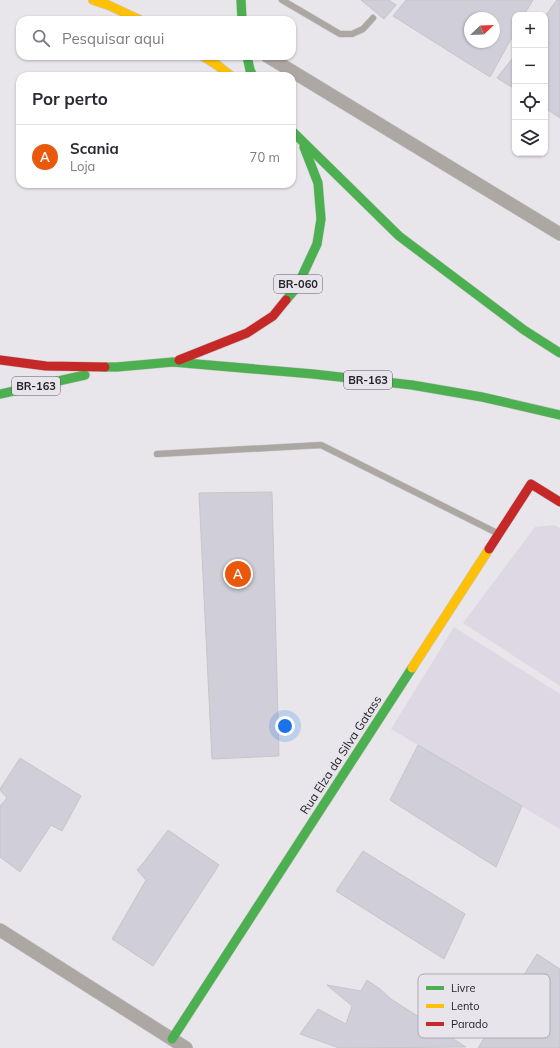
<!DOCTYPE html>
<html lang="pt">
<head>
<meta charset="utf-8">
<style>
  :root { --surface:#fff; --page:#f7f7f7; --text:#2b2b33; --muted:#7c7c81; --line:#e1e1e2; --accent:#ea580c }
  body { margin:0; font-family:Mulish,sans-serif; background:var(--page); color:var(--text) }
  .controls { position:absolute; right:12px; top:12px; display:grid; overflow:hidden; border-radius:8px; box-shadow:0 1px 3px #0004 }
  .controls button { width:36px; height:36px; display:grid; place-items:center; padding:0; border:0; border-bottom:1px solid var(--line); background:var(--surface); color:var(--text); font:20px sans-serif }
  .compass { position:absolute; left:464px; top:12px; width:36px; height:36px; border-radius:50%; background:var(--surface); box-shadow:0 1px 3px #0004; rotate:67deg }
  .you { position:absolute; left:285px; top:726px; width:14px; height:14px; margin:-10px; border:3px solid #fff; border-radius:50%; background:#1a73e8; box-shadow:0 0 0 6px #1a73e833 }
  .badge { display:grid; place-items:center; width:26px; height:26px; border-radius:50%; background:var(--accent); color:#fff; font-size:13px; font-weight:700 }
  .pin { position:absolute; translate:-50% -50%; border:2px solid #fff; box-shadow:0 1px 4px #0006 }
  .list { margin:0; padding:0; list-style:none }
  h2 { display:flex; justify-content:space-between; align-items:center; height:52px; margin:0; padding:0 16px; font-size:17px }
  h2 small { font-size:13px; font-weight:400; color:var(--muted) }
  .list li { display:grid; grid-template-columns:26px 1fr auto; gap:12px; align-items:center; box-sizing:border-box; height:64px; padding:0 16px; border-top:1px solid var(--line) }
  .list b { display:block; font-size:15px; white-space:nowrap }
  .list p { margin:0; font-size:13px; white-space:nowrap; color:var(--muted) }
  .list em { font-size:13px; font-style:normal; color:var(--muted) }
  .icon { flex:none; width:22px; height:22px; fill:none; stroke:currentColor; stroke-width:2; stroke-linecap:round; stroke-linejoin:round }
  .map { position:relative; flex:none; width:560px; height:1048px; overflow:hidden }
  .search { position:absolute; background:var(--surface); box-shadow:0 1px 3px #0004; left:16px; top:16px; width:280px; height:44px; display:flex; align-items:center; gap:10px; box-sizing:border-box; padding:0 14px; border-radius:12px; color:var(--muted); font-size:15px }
  .panel { position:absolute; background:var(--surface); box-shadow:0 1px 3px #0004; left:16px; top:72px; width:280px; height:116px; border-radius:12px }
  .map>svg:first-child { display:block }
  .built { fill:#ddd8e3 }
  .building { fill:#cfced9; stroke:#c6c6c8; fill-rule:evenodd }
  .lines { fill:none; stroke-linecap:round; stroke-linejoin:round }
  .lane-casing { stroke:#c5c4c6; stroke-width:7 }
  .street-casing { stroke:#c5c4c6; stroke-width:14 }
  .fast-casing { stroke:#c5c4c6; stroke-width:10 }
  .slow-casing { stroke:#c5c4c6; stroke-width:10 }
  .jam-casing { stroke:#c5c4c6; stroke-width:10 }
  .lane { stroke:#ada7a3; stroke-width:6 }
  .street { stroke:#ada7a3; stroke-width:13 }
  .fast { stroke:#4caf50; stroke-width:9 }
  .slow { stroke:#ffc107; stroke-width:9 }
  .jam { stroke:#c62828; stroke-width:9 }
  .labels { text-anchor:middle; stroke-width:4; stroke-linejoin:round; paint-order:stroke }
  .shield { fill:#e7e4ec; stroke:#5e5d61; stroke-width:1 }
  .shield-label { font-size:11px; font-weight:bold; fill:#242326 }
  .street-label { font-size:12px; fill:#242326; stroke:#e7e4ec }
  .key { fill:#e7e4ec; stroke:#acaab1; stroke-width:1 }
  .key-label { font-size:11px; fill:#242326 }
</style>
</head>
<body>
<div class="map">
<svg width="560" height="1048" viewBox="0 0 560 1048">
  <rect width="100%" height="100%" fill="#e8e6ea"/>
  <g class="built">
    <path d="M554,525L560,528V686L463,623L535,527Z"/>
    <path d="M454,627L560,694V829L391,729Z"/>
  </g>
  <g class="building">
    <path d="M361,0H389L396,5L384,19Z"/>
    <path d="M406,0H533L524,15H515V32L490,77L393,16ZM470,18H494V42H470Z"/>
    <path d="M557,0H560V118L545,108V16Z"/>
    <path d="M515,55V89L497,78Z"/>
    <path d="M272,492L279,756L212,759L199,493Z"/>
    <path d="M418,745L522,806L496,867L390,800Z"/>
    <path d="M20,758L81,796L62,831L51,825L20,872L0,857V806L7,798L0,790V789Z"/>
    <path d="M168,830L219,865L153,966L112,939L146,880L137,870L144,862Z"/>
    <path d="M363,851L465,914L444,959L336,891Z"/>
    <path d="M537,954L560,969V1048H478Z"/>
    <path d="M367,980L380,989L391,999L466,1047L339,1048L300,1034L318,1009L346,1024L352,1006L327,985L361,991Z"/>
  </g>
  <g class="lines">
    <defs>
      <g id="lane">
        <path d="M282,0L340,34H352L363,29L373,18"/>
        <path d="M157,454L321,445L497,533"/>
      </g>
      <g id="street">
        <path d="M267,56L560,234"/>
        <path d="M0,930L186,1048"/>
      </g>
      <g id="fast">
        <path d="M241,0L242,20"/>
        <path d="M247,56L250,70L253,76"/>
        <path d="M292,131L399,236L524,330L560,353"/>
        <path d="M286,300L297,287L317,244L321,219L318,183L304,147"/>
        <path d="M105,367H117L173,362L313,374L412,385L482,397L560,415"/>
        <path d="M0,394L85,375"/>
        <path d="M172,1039L412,668"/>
      </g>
      <g id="slow">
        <path d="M93,0L108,5L140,20"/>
        <path d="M203,56L217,65L231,76"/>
        <path d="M412,668L489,549"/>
      </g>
      <g id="jam">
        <path d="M0,360L46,366L105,367"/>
        <path d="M179,360L247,333L273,316L286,300"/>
        <path d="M489,549L531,484L560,502"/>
      </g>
    </defs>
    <use href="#lane" class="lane-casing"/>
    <use href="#street" class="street-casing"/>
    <use href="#fast" class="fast-casing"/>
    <use href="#slow" class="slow-casing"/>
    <use href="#jam" class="jam-casing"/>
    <use href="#lane" class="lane"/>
    <use href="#street" class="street"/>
    <use href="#fast" class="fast"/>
    <use href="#slow" class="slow"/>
    <use href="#jam" class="jam"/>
  </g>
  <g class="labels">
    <g class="shield">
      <rect x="274" y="275" width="48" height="18" rx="3"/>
      <rect x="344" y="371" width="48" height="18" rx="3"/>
      <rect x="12" y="377" width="48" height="18" rx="3"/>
    </g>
    <g class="shield-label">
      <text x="298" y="288">BR-060</text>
      <text x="368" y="384">BR-163</text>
      <text x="36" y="390">BR-163</text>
    </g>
    <g class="street-label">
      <text transform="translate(341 755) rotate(-57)" y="4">Rua Elza da Silva Gatass</text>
    </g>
  </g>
  <rect x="418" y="974" width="132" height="64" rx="6" class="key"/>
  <rect x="426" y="986" width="18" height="4" fill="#4caf50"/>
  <rect x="426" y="1004" width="18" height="4" fill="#ffc107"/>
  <rect x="426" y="1022" width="18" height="4" fill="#c62828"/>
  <g class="key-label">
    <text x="451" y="992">Livre</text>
    <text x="451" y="1010">Lento</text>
    <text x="451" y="1028">Parado</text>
  </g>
</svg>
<div class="controls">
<button>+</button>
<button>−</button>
<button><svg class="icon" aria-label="locate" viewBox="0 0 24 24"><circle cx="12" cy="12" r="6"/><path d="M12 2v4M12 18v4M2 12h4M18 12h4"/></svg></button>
<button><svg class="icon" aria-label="layers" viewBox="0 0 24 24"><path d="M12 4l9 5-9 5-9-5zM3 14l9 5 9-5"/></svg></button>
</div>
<svg class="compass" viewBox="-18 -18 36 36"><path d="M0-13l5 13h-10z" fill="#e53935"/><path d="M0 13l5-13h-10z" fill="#7c7c81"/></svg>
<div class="you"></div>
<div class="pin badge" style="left:238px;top:574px">A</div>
<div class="search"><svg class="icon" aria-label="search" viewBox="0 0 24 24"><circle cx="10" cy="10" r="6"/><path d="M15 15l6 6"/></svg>Pesquisar aqui</div>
<section class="panel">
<h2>Por perto<small></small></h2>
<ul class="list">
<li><span class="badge">A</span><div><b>Scania</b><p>Loja</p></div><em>70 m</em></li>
</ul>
</section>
</div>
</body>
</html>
